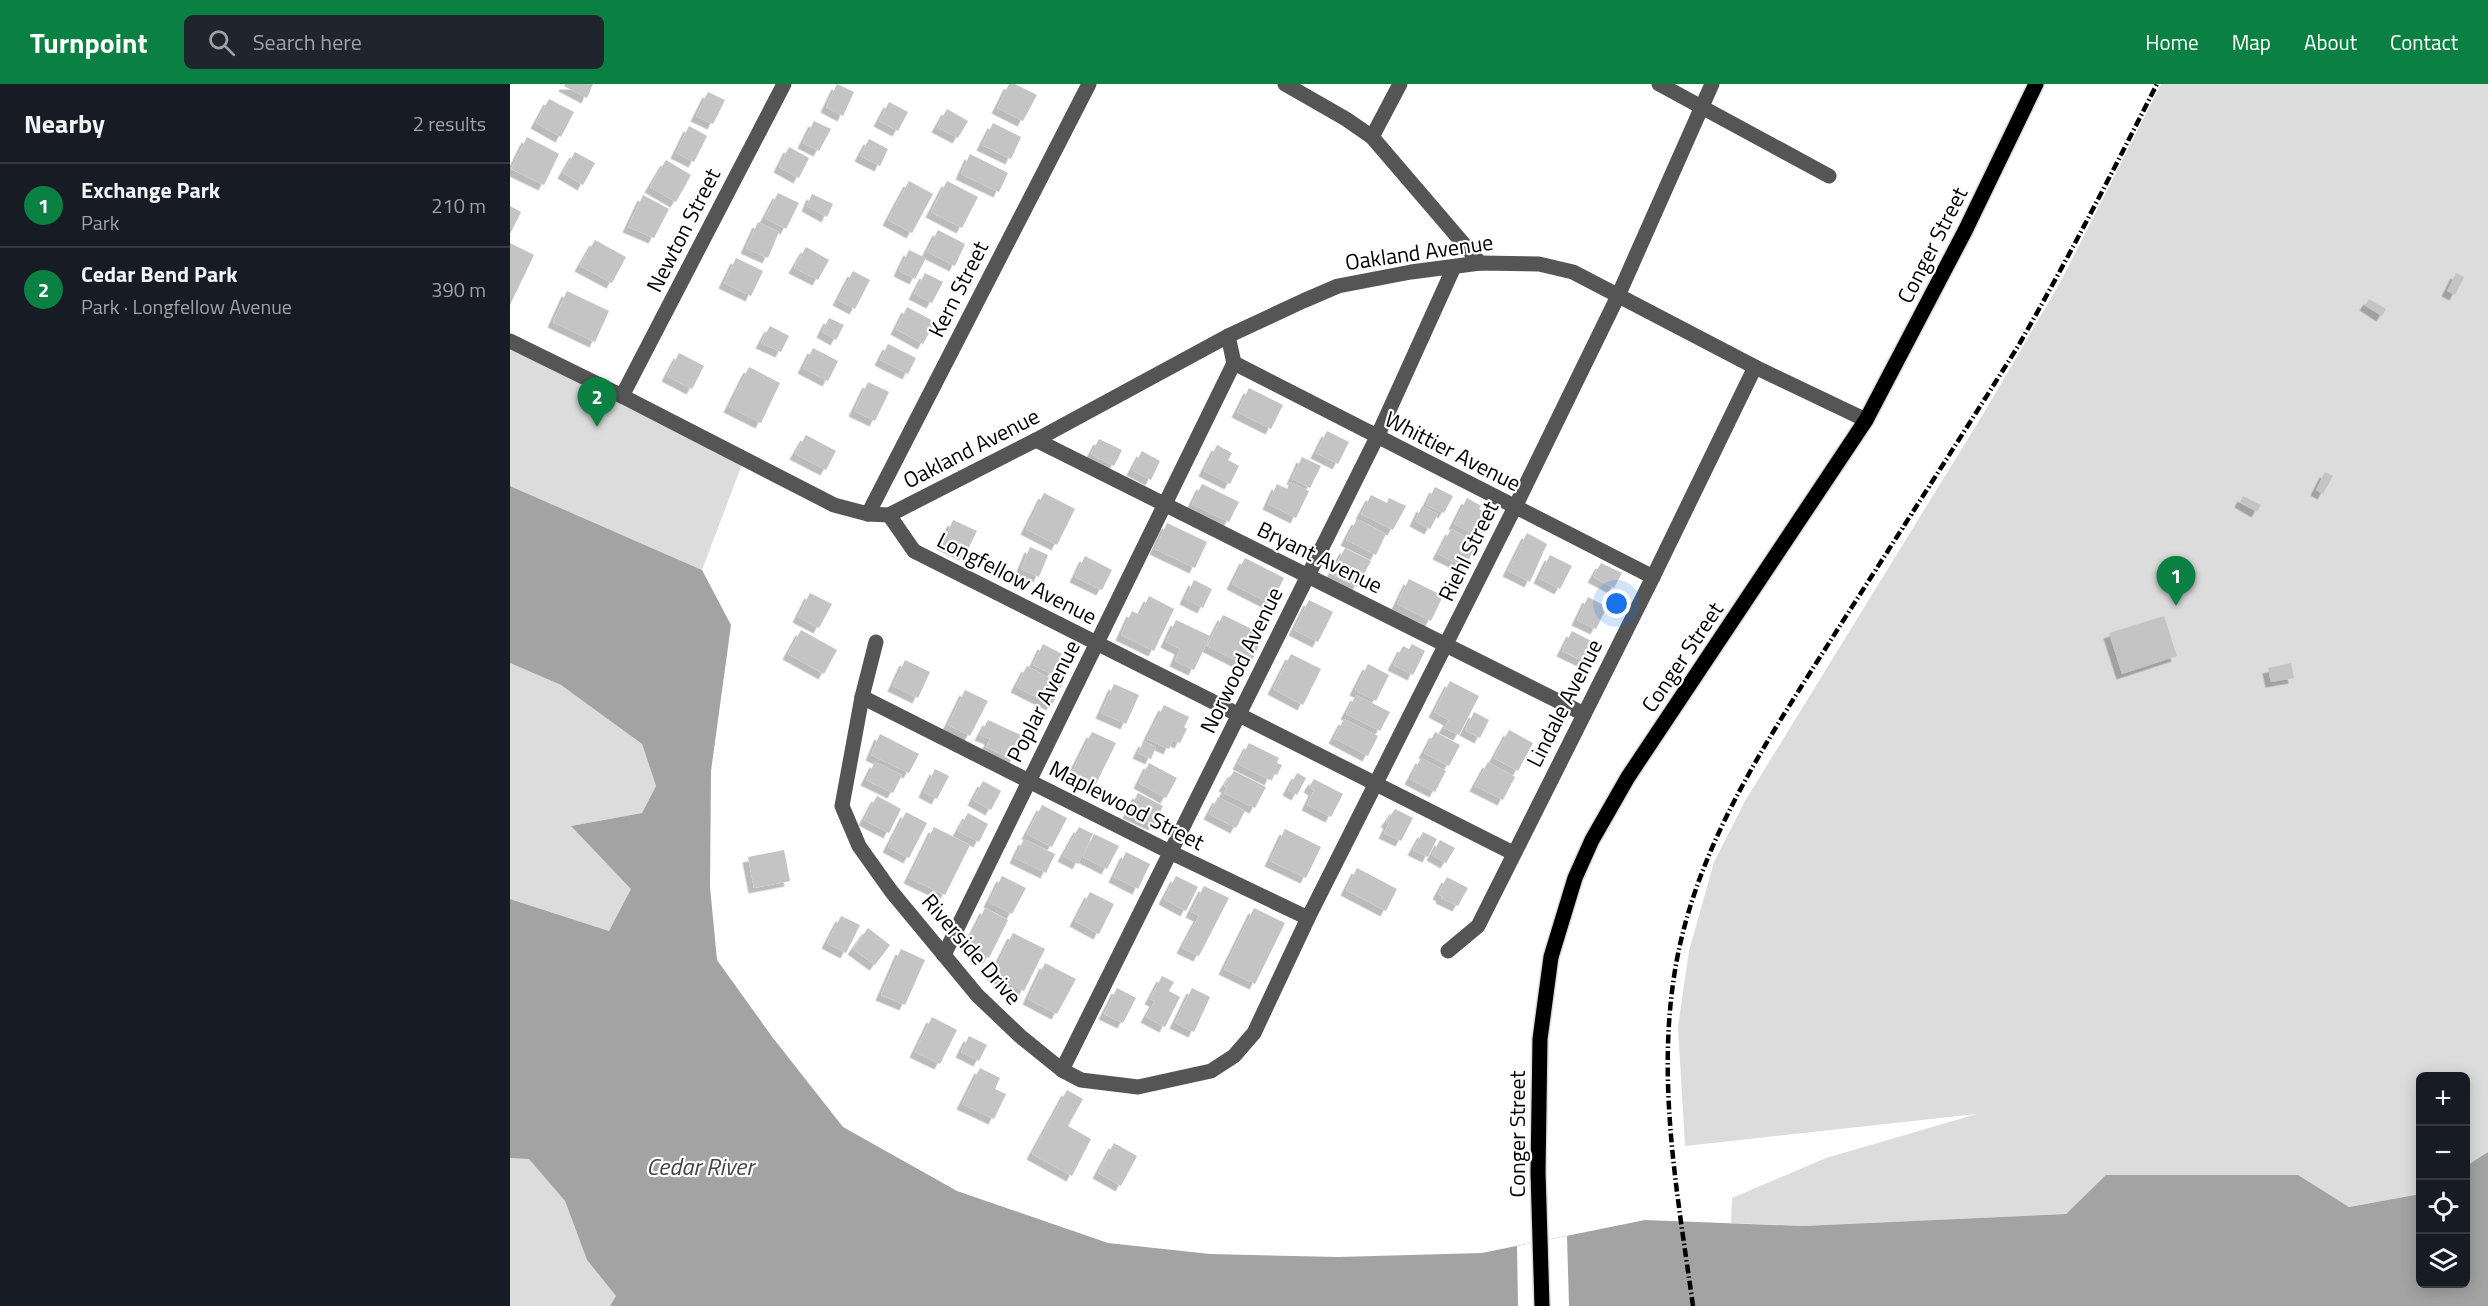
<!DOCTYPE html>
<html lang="en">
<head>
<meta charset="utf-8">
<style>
  :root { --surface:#171b24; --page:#20242c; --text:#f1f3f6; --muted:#9ea1a6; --line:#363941; --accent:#0b8043 }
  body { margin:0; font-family:"Titillium Web",sans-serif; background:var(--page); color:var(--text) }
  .controls { position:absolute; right:18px; bottom:18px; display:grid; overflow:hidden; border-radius:9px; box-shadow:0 3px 15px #0003 }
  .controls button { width:54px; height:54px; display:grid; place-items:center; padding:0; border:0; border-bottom:2px solid var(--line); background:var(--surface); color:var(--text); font:30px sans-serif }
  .you { position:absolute; left:1107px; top:520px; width:21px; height:21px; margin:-15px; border:4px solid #fff; border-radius:50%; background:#1a73e8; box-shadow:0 0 0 9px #1a73e833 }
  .badge { display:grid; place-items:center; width:39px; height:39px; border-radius:50%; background:var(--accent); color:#fff; font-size:20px; font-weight:700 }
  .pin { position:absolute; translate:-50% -50px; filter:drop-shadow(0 2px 3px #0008) }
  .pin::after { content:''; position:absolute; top:32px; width:21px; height:18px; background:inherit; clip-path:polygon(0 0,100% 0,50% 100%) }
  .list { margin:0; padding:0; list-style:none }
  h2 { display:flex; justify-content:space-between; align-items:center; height:78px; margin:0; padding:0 24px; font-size:26px }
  h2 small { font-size:20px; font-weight:400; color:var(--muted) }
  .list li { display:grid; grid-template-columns:39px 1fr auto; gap:18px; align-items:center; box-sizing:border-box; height:84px; padding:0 24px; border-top:2px solid var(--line) }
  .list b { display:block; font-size:22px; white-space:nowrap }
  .list p { margin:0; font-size:20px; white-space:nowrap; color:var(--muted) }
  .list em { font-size:20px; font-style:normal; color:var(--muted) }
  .icon { flex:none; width:33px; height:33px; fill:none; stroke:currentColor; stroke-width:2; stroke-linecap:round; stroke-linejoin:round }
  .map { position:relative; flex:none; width:1978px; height:1222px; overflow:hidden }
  header { display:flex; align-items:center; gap:36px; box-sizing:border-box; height:84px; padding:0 30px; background:var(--accent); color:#fff }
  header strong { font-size:28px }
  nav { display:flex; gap:33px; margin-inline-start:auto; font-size:21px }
  .search { width:420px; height:54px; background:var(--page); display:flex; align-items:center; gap:15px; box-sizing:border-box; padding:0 21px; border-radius:9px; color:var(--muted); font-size:22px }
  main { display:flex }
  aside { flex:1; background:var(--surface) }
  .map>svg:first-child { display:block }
  .green { fill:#dcdcdc }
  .water { fill:#a3a3a3 }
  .pier { fill:#fff }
  .building { fill:#c4c4c4; filter:url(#shadow) }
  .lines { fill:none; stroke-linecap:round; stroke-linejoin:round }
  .major-casing { stroke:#dbdbdb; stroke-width:18 }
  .minor { stroke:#555; stroke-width:15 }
  .major { stroke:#000; stroke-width:15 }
  .rail { stroke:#000; stroke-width:4.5; stroke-dasharray:9 3 1.5 3; stroke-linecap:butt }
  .labels { text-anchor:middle; stroke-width:4.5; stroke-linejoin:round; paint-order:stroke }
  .street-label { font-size:22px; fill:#000; stroke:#fff }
  .water-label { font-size:24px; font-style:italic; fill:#444; stroke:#fff }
</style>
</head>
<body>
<header>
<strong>Turnpoint</strong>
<div class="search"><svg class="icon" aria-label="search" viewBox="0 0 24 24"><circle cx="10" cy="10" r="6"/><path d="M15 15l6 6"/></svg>Search here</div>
<nav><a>Home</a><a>Map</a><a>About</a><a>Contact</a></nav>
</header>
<main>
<aside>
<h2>Nearby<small>2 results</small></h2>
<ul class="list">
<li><span class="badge">1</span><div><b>Exchange Park</b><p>Park</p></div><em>210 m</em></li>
<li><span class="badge">2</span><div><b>Cedar Bend Park</b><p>Park · Longfellow Avenue</p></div><em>390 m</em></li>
</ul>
</aside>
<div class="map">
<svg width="1978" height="1222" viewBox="0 0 1978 1222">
  <defs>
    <filter id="shadow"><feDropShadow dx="-5.5" dy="5.5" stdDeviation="0" flood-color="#0004"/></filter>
  </defs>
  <rect width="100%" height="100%" fill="#fff"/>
  <g class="green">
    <path d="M1651,0H1978V1068L1956,1082V992H1910V1110L1839,1123L1787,1091H1597L1556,1130L1293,1142L1221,1139L1222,1114L1316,1074L1467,1030L1175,1062L1168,943L1179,867L1204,778L1235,717L1475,327L1551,197Z"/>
    <path d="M0,257L234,375L192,486L0,402Z"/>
    <path d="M0,579L51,601L132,660L146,702L132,729L61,742L122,805L99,847L0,815Z"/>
    <path d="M0,1074H19L55,1117L77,1176L106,1212L100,1222H0Z"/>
  </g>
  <path class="water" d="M0,402L192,486L221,541L201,687L200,803L207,876L263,954L333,1043L447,1107L598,1159L700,1170L828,1173L972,1169L1135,1136L1293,1142L1556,1130L1596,1091H1788L1839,1123L1910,1110V1200H1956V1082L1978,1068V1222H100L106,1212L77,1176L55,1117L19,1075L0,1074V815L99,847L121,805L61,742L132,729L146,702L132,660L51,601L0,579Z"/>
  <path class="pier" d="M1057,1152L1059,1222H1008L1007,1162Z"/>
  <g class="building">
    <path d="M55,0H83L77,14L54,2Z"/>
    <path d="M327,0L344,8L333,32L316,23Z"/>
    <path d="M499,0H505L527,11L513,37L487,24Z"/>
    <path d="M198,8L215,16L203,40L186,32Z"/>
    <path d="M39,15L64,28L51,53L26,39Z"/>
    <path d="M379,18L398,28L388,47L369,37Z"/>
    <path d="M437,25L458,37L448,54L427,43Z"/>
    <path d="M304,37L321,45L309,67L293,59Z"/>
    <path d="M483,39L511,53L501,75L472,61Z"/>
    <path d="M179,42L197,52L184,78L166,69Z"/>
    <path d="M17,53L49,70L34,101L1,85Z"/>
    <path d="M359,55L378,65L370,82L350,72Z"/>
    <path d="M279,63L299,74L289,94L269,83Z"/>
    <path d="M65,68L85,79L73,101L53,89Z"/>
    <path d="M460,70L498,89L489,108L451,90Z"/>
    <path d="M156,76L181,91L166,118L140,103Z"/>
    <path d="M399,97L423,110L402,149L378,136Z"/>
    <path d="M437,97L468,113L452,144L421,128Z"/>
    <path d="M268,109L289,119L276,145L255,134Z"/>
    <path d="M302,110L323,120L317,133L297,122Z"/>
    <path d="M133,111L159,125L144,154L118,143Z"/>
    <path d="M0,122L11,128L0,150Z"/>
    <path d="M248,138L269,148L258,174L236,164Z"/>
    <path d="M428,146L455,160L445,182L417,168Z"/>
    <path d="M85,156L116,173L102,199L70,182Z"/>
    <path d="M0,159L24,171L0,221Z"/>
    <path d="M296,163L319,176L308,196L284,184Z"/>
    <path d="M399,166L416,174L405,195L389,187Z"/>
    <path d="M226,174L253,187L241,212L214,199Z"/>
    <path d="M343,187L360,196L345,225L328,216Z"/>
    <path d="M415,189L433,198L422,219L404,210Z"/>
    <path d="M1946,189L1954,193L1945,211L1937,207Z"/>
    <path d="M57,207L99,227L85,258L43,238Z"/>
    <path d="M1859,215L1876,225L1872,232L1855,221Z"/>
    <path d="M397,223L425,238L413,260L386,245Z"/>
    <path d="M319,234L334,241L326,256L312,248Z"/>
    <path d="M260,242L279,252L271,268L251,259Z"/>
    <path d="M378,260L406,274L398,290L370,276Z"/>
    <path d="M303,264L328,277L318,297L293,284Z"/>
    <path d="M169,269L194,282L182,305L157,292Z"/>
    <path d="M239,283L270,299L251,339L219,323Z"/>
    <path d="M358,298L379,308L365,337L344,327Z"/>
    <path d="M739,304L773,321L761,345L727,328Z"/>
    <path d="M817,347L839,358L828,380L806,369Z"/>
    <path d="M296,351L326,367L316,386L285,370Z"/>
    <path d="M589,355L612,366L604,382L581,370Z"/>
    <path d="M707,361L722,369L718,376L729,382L720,400L694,387Z"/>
    <path d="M632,367L650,377L641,396L622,386Z"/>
    <path d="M792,373L811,382L800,404L782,395Z"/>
    <path d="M1815,388L1823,392L1813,410L1806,406Z"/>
    <path d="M780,398L799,407L786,434L758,420L767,400L777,405Z"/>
    <path d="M692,400L729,418L719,438L682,420Z"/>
    <path d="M925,403L943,412L934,429L916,421Z"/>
    <path d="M534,409L565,425L547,461L516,445Z"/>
    <path d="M861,411L877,419L879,414L896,422L883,446L851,430Z"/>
    <path d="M1733,412L1751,421L1747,428L1730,418Z"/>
    <path d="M957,414L971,422L969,425L980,431L970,453L944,440Z"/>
    <path d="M912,422L928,430L920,445L905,437Z"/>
    <path d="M847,435L876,450L866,471L836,456Z"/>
    <path d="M443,436L467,447L455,471L432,460Z"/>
    <path d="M657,439L697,458L685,484L645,465Z"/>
    <path d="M941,445L967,459L955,483L928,470Z"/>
    <path d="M1017,449L1037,460L1020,498L998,487Z"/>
    <path d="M520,463L538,471L529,493L511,485Z"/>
    <path d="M835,464L861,477L847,503L821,490Z"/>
    <path d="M1040,471L1062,482L1050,505L1029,494Z"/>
    <path d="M575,472L602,486L592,506L565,493Z"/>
    <path d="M735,474L774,494L761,520L722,500Z"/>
    <path d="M1091,479L1112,489L1104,504L1083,493Z"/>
    <path d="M899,495L933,512L921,537L887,520Z"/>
    <path d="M684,496L702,505L693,524L675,515Z"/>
    <path d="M300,509L322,520L309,544L288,533Z"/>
    <path d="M639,512L664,525L644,567L611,551L622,527L630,531Z"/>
    <path d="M1078,513L1097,523L1086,545L1067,536Z"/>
    <path d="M799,516L823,528L808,558L784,546Z"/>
    <path d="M713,531L754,551L739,583L697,562Z"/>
    <path d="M1654,532L1667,572L1612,590L1599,549Z"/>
    <path d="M666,536L700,552L684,586L665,577L670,565L656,558Z"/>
    <path d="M291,546L327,566L314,590L278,570Z"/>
    <path d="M1062,547L1087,560L1077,579L1052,567Z"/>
    <path d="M533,560L552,570L542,590L523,581Z"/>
    <path d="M902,560L915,567L903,591L883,581L893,562L899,565Z"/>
    <path d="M781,570L811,585L793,621L763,605Z"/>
    <path d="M395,576L420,588L408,614L383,602Z"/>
    <path d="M1781,579L1784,594L1761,598L1758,584Z"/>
    <path d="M858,580L879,591L866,617L845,606Z"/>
    <path d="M517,582L552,601L542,621L506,603Z"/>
    <path d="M940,597L969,612L949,651L934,644L939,636L924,628Z"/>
    <path d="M604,600L629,611L616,640L591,629Z"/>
    <path d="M455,606L478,617L460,652L438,641Z"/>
    <path d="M846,611L880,628L870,647L836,630Z"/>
    <path d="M654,621L679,633L674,643L677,645L670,659L663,656L659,665L637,655Z"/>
    <path d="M964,628L979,636L970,654L955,646Z"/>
    <path d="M834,635L868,652L858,672L824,654Z"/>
    <path d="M478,636L515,653L504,676L476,663L480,655L470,651Z"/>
    <path d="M999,646L1023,659L1008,687L984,674Z"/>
    <path d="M582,648L606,659L586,700L562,688Z"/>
    <path d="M925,648L950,661L939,682L914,669Z"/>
    <path d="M370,650L409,670L399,689L361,671Z"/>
    <path d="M634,657L646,663L641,675L628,669Z"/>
    <path d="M739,659L769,674L767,679L772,681L767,691L763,689L760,696L728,680Z"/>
    <path d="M911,674L936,687L925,708L900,695Z"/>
    <path d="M365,678L392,691L383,709L356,696Z"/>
    <path d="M978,678L1005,693L993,716L965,702Z"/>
    <path d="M639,679L667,694L656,714L629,699Z"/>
    <path d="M425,685L439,692L427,715L414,708Z"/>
    <path d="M724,687L756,703L745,724L714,709L717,703L714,702Z"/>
    <path d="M787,689L796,694L787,711L778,706Z"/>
    <path d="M804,695L833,710L821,733L797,721L804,706L799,703Z"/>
    <path d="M473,697L491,707L481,726L463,716Z"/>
    <path d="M628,709L653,722L644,741L618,729Z"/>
    <path d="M367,712L391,725L379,749L354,736Z"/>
    <path d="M708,713L735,727L726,744L699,730Z"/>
    <path d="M532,721L557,734L542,763L517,750Z"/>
    <path d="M885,725L903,734L891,757L874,749L879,739L876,738Z"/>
    <path d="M396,728L417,739L399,774L378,763Z"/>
    <path d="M458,729L478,740L469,758L448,747Z"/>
    <path d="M424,743L460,761L435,811L399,794Z"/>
    <path d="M569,743L583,750L568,780L553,772Z"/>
    <path d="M775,745L811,763L796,794L760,777Z"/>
    <path d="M913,748L927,755L918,773L903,766Z"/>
    <path d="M584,750L609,762L597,785L573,773Z"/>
    <path d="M514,755L545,770L536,789L505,774Z"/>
    <path d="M930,756L945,764L936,779L922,771Z"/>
    <path d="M274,766L280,797L244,804L238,773Z"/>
    <path d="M616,768L640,780L628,805L604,793Z"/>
    <path d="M847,784L887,805L876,827L836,806Z"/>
    <path d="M492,792L516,804L502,830L479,818Z"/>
    <path d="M666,792L688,803L676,827L654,815Z"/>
    <path d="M937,793L958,804L948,822L931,814L932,812L928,810Z"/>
    <path d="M694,802L719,814L689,872L672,864L689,832L681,828Z"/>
    <path d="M580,808L604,820L589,850L565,837Z"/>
    <path d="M475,824L498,836L479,874L456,862Z"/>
    <path d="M744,824L775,839L745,900L714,885Z"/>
    <path d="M331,832L350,841L336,869L317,859Z"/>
    <path d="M358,844L380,861L365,881L343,865Z"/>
    <path d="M503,849L535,865L514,907L482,891Z"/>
    <path d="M391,865L415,876L395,921L371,911Z"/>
    <path d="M535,879L566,895L547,930L518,915Z"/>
    <path d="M652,892L664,898L659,907L670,913L655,943L636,933L645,917L640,915Z"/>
    <path d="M607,904L626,914L613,939L594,930Z"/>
    <path d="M682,904L700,913L684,948L665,939Z"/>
    <path d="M422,933L447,946L430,980L405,968Z"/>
    <path d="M459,952L477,961L469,977L451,968Z"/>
    <path d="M470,984L490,994L485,1005L496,1010L484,1035L452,1020Z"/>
    <path d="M557,1006L573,1015L558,1042L581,1055L562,1092L522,1070Z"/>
    <path d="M604,1059L627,1072L611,1102L588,1089Z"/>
  </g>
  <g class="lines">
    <defs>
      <path id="major" d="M1032,1222L1028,1088L1030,955L1041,873L1065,794L1082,756L1118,693L1356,336L1455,147L1526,0"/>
    </defs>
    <use href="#major" class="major-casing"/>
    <g class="minor">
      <path d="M775,0L836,35L862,53L970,179"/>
      <path d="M1149,0L1319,92"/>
      <path d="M862,53L890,0"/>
      <path d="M0,257L112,312L324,421L358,430L379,431L526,356L718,252L793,217L828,202L901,188L970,179L1029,180L1063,188L1245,283L1356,336"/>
      <path d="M724,279L1143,493"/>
      <path d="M112,312L274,0"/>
      <path d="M526,356L1074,630"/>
      <path d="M358,430L579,0"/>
      <path d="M379,431L404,467L1003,769"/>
      <path d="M366,558L352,613L332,722L349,762L381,807L467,911L510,952L552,986L571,996L628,1003L701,987L724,972L744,949L798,834L1005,423L1108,212L1202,0"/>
      <path d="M352,613L662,769L798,834"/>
      <path d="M938,867L968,842L1143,493L1245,283"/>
      <path d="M434,871L724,279L718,252"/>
      <path d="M552,986L867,353L944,183"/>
    </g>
    <use href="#major" class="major"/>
    <path class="rail" d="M1183,1222C1167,1107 1145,991 1167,875C1191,750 1265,645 1331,540C1390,448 1449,356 1507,264C1557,177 1602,89 1647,0"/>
  </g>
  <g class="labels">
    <g class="street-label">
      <text transform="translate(173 146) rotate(-63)" y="8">Newton Street</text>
      <text transform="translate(1422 161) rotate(-63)" y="8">Conger Street</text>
      <text transform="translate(909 168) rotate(-8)" y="8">Oakland Avenue</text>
      <text transform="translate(448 205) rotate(-63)" y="8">Kern Street</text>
      <text transform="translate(461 364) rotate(-27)" y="8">Oakland Avenue</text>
      <text transform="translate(943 367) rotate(27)" y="8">Whittier Avenue</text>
      <text transform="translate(958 467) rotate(-64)" y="8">Riehl Street</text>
      <text transform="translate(810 473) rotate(26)" y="8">Bryant Avenue</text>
      <text transform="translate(507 494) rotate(27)" y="8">Longfellow Avenue</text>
      <text transform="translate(1172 573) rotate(-56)" y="8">Conger Street</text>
      <text transform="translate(731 576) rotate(-64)" y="8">Norwood Avenue</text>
      <text transform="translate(533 617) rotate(-63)" y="8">Poplar Avenue</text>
      <text transform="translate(1054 619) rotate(-63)" y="8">Lindale Avenue</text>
      <text transform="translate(617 721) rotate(27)" y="8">Maplewood Street</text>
      <text transform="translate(462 865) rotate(49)" y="8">Riverside Drive</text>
      <text transform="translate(1007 1050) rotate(-90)" y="8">Conger Street</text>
    </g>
    <g class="water-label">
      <text x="190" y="1091">Cedar River</text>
    </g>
  </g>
</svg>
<div class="controls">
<button>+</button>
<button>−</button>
<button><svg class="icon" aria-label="locate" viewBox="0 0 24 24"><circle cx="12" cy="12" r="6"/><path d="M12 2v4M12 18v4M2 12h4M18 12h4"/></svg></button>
<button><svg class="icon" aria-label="layers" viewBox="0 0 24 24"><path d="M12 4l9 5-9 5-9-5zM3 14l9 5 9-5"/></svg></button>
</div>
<div class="you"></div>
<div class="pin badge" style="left:1666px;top:522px">1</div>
<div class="pin badge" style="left:87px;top:343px">2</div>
</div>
</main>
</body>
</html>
